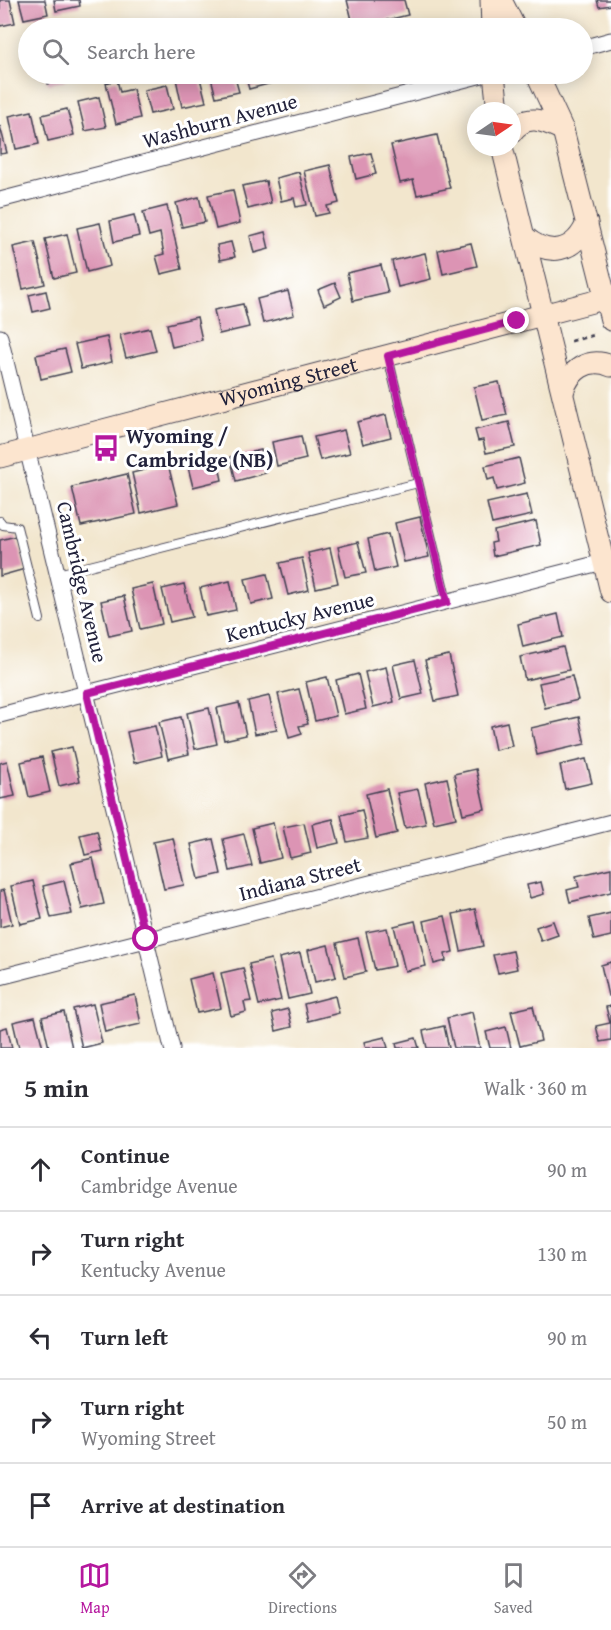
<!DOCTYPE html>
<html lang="en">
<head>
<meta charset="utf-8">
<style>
  :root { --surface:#fff; --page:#f2f2f3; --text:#2b2b33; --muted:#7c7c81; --line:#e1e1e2; --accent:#b5179e }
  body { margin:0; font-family:"Gentium Book Plus",serif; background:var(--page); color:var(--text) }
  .compass { position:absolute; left:467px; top:102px; width:54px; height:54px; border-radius:50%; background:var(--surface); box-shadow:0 3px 15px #0003; rotate:77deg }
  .stop { position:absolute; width:18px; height:18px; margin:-14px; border:4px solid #b5179e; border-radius:50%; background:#fff }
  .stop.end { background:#b5179e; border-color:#fff; box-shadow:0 2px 6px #0008 }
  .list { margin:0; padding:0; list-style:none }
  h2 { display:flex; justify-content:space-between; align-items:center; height:78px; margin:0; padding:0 24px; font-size:26px }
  h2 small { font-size:20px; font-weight:400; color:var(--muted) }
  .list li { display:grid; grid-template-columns:39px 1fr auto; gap:18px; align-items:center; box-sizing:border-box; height:84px; padding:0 24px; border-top:2px solid var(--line) }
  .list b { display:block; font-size:22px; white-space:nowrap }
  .list p { margin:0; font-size:20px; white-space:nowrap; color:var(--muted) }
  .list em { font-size:20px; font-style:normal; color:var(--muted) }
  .icon { flex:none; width:33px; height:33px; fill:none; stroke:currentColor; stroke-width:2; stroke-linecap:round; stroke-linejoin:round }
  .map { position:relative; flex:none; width:611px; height:1048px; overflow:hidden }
  .search { position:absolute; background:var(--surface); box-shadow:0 3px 15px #0003; left:18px; right:18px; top:18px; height:66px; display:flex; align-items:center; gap:15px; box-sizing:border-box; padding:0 21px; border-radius:33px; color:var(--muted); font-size:22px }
  .sheet { height:498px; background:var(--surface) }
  nav { display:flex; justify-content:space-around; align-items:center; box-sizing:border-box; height:84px; border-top:2px solid var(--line); background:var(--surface); font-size:16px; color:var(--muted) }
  nav a { display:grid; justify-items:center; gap:3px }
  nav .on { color:var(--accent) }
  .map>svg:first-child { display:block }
  .building { fill:#dc94b4 }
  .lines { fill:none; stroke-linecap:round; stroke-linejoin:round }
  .lane-casing { stroke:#413f51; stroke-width:10 }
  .street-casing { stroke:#413f51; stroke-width:17 }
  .secondary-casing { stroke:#413f51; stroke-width:23 }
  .path { stroke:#413f51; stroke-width:3; stroke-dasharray:4.5 4.5; stroke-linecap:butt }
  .lane { stroke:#fff; stroke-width:8 }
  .street { stroke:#fff; stroke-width:15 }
  .secondary { stroke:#fce5cf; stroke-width:21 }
  .route { stroke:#b5179e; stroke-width:8 }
  .labels { text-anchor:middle; stroke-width:6; stroke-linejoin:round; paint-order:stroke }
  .street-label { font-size:21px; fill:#22223b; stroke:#fff }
  .poi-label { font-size:21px; font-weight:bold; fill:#22223b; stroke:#fff; text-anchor:start }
</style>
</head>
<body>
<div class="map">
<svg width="611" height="1048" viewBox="0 0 611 1048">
  <rect width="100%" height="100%" fill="#fff"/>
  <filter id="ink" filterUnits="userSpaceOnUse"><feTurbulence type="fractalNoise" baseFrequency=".0167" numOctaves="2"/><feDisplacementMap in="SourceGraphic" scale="12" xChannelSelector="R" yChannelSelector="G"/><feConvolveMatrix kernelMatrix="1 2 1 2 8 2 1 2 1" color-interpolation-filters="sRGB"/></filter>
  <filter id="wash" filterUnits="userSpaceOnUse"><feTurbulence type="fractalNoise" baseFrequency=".008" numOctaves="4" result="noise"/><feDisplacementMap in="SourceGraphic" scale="24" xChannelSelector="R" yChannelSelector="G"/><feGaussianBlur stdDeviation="1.35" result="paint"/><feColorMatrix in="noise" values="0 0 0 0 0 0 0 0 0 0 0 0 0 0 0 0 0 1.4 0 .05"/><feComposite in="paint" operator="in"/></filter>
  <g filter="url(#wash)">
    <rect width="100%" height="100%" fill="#f2e6cd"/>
    <g id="blocks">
      <g class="building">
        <path d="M0,0H10L15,23L0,26Z"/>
        <path d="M19,0H45L48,14L24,19Z"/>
        <path d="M54,0H79L80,6L56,11Z"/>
        <path d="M347,0H404L408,15L354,28Z"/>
        <path d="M597,0H611V5L599,7Z"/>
        <path d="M405,24L406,28H388Z"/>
        <path d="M46,74H64L65,81L48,84Z"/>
        <path d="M175,74H199L206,102L182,107Z"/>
        <path d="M210,74H234L239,92L216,97Z"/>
        <path d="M245,74H270L272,83L249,89Z"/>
        <path d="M281,74H307V76L283,81Z"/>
        <path d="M117,80L120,92L133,89L140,118L116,124L106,83Z"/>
        <path d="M167,85L173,109L150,114L144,90Z"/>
        <path d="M99,97L106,127L85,131L78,102Z"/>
        <path d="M67,109L74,135L48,141L42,115Z"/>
        <path d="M32,111L39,144L16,149L9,116Z"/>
        <path d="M0,126L7,153L0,154Z"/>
        <path d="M437,135L450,188L417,195L413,180L400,183L391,145Z"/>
        <path d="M371,153L376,174L356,179L351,157Z"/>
        <path d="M330,165L339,203L327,206L329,213L315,216L304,171Z"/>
        <path d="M299,172L307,205L296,207L294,198L281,201L276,178Z"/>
        <path d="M266,181L271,203L248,209L242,186Z"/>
        <path d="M233,190L240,223L216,229L208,195Z"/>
        <path d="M199,197L205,222L182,227L176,203Z"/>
        <path d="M167,206L182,269L161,274L156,256L164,254L160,233L149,236L143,212Z"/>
        <path d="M134,215L139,236L114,242L110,221Z"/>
        <path d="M100,223L110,266L87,272L77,228Z"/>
        <path d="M265,232L269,249L254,253L250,236Z"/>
        <path d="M67,234L76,273L54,278L45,239Z"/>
        <path d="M35,242L45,284L23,289L13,247Z"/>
        <path d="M231,242L235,257L220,260L217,245Z"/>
        <path d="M471,243L477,266L443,274L438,250Z"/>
        <path d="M425,253L431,279L398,287L392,261Z"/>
        <path d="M381,265L388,293L353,301L347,273Z"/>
        <path d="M335,283L341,297L324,305L318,290Z"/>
        <path d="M46,291L50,308L33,312L29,295Z"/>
        <path d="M288,291L294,315L263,323L257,299Z"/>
        <path d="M243,304L249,327L219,334L214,310Z"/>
        <path d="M197,317L202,340L172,347L167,324Z"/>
        <path d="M150,328L156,351L126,358L120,335Z"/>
        <path d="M107,337L112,362L81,369L75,344Z"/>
        <path d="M65,349L71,372L41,379L36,355Z"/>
        <path d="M499,382L507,415L482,420L474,387Z"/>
        <path d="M386,415L391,437L363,444L357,422Z"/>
        <path d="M509,422L515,447L486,453L483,440L478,441L475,430Z"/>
        <path d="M344,430L350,453L320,460L314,437Z"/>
        <path d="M301,436L306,459L277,466L272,442Z"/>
        <path d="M261,450L266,473L236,481L230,457Z"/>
        <path d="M217,456L222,480L193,487L187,463Z"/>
        <path d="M519,458L525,483L497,490L494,478L488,480L485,466Z"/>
        <path d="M168,464L178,504L141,513L132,473Z"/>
        <path d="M127,474L136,514L81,526L72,487Z"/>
        <path d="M527,494L532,515L492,524L487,503Z"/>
        <path d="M420,517L429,557L404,562L395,523Z"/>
        <path d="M536,521L541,545L493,556L491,543L496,542L494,531Z"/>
        <path d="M388,534L396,567L375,572L368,539Z"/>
        <path d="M16,536L25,569L0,576V540Z"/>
        <path d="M358,542L366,573L345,577L338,547Z"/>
        <path d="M330,548L338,583L316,588L308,553Z"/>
        <path d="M302,558L309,590L288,595L280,563Z"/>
        <path d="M267,574L273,599L251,604L245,579Z"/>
        <path d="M230,581L236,610L206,616L200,588Z"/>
        <path d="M153,584L162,624L140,629L131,589Z"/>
        <path d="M184,584L192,617L170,622L162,589Z"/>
        <path d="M124,596L132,631L109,636L101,601Z"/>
        <path d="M558,614L563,637L523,647L518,624Z"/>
        <path d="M563,647L569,670L525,680L520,657Z"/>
        <path d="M449,655L458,696L435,701L425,660Z"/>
        <path d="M415,660L423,694L401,699L393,665Z"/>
        <path d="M386,667L394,702L373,707L365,672Z"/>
        <path d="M358,674L366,709L344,714L336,680Z"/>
        <path d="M572,676L578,700L545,708L539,683Z"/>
        <path d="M327,677L336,716L315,721L306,682Z"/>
        <path d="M299,689L308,724L299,726L302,734L289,738L278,694Z"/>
        <path d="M269,696L277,730L255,734L248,701Z"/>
        <path d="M239,703L246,735L224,740L217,708Z"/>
        <path d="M209,708L217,744L195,749L187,713Z"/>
        <path d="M181,717L189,754L168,759L159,722Z"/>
        <path d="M579,717L585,744L537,755L531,728Z"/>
        <path d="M507,722L512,746L495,750L490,726Z"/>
        <path d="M155,726L162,756L134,763L127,732Z"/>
        <path d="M72,747L80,781L59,786L51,752Z"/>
        <path d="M42,757L50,792L29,797L21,762Z"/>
        <path d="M586,759L592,783L565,789L560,765Z"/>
        <path d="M7,761L15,796L0,799V763Z"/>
        <path d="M476,769L485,809L463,814L454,774Z"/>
        <path d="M447,778L456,818L434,823L425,783Z"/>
        <path d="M387,789L397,833L376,838L366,794Z"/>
        <path d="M418,789L426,824L405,828L397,793Z"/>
        <path d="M362,810L368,838L347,842L341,815Z"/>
        <path d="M333,819L339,843L317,848L312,824Z"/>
        <path d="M273,823L281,858L260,863L252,828Z"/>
        <path d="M304,823L311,853L290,858L283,827Z"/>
        <path d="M97,831L102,851L85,855L80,835Z"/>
        <path d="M244,834L252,866L230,871L223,839Z"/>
        <path d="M173,838L184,885L164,889L153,842Z"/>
        <path d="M213,839L221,874L199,879L191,844Z"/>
        <path d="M93,858L104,904L82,909L71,863Z"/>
        <path d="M611,868V892L570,902L567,890L579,887L576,876Z"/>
        <path d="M33,881L42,919L20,924L11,886Z"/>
        <path d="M64,881L72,914L51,918L43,886Z"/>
        <path d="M541,882L544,894L530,898L527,885Z"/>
        <path d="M4,890L12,924L0,927V891Z"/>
        <path d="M475,909L483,946L461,951L453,914Z"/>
        <path d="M611,913V936L594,940L589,918Z"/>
        <path d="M445,916L453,952L445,954L446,961L434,964L424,921Z"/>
        <path d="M415,921L426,966L405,971L394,926Z"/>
        <path d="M553,921L558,935L541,941L536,927Z"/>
        <path d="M387,928L395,966L375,970L366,932Z"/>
        <path d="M358,938L366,972L345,977L337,943Z"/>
        <path d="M328,945L336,977L315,982L308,950Z"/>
        <path d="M513,951L517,969L498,973L493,955Z"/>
        <path d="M300,953L310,994L288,999L279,958Z"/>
        <path d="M271,959L281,1000L259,1005L249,964Z"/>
        <path d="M611,962V995L608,996L601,965Z"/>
        <path d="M243,968L251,1001L244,1002L246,1012L231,1016L221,973Z"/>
        <path d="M213,973L221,1008L197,1013L189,979Z"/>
        <path d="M135,995L141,1024L105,1032L99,1003Z"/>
        <path d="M335,996L339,1013L308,1021L304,1004Z"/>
        <path d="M93,1004L102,1043L82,1048L73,1009Z"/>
        <path d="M533,1006L541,1041L520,1046L511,1011Z"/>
        <path d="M611,1006V1040L600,1042L596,1026L610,1023L606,1007Z"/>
        <path d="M288,1009L292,1027L276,1031L272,1013Z"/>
        <path d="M64,1012L72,1048H49L42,1017Z"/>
        <path d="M472,1012L480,1048H454L447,1018Z"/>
        <path d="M35,1017L43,1048H19L13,1022Z"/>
        <path d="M444,1026L449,1048H427L423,1031Z"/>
        <path d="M7,1027L12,1048H0V1029Z"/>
        <path d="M506,1027L511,1048H490L486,1032Z"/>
        <path d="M385,1037L388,1048H366L364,1042Z"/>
        <path d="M416,1038L419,1048H397L396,1043Z"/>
      </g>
    </g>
  </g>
  <g filter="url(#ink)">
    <use href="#blocks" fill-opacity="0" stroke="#413f51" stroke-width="1.5"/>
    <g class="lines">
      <defs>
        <g id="lane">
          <path d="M388,357L447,602"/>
          <path d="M0,521L3,525L17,527L40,619"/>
          <path d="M58,574L418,483"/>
        </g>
        <g id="street">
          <path d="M582,48L611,40"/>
          <path d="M0,200L486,74"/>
          <path d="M0,337L172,1048"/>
          <path d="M0,715L611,560"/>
          <path d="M0,977L611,822"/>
        </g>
        <g id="secondary">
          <path d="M491,0L492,28"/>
          <path d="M501,0L515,28"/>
          <path d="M494,74L498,111"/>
          <path d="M537,74L563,130L611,320"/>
          <path d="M512,132C527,112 544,121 563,130"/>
          <path d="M502,147L611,592"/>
          <path d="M525,237C549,257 574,253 587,223"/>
          <path d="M563,392C569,371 588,356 611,366"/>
          <path id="s1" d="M0,457L611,297"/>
        </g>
      </defs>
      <use href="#lane" class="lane-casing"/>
      <use href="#street" class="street-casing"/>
      <use href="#secondary" class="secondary-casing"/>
      <path class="path" d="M571,341L594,335"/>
      <use href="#lane" class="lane"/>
      <use href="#street" class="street"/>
      <use href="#secondary" class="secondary"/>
    </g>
  </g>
  <g class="lines" filter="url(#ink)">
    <path class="route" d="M146,939L87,693L447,602L388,356L517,321"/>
  </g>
  <defs>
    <symbol id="bus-bare" viewBox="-9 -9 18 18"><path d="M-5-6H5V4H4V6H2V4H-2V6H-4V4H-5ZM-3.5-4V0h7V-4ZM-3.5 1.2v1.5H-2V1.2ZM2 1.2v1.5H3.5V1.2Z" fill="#b5179e" stroke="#fff" stroke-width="2.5" paint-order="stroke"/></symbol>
  </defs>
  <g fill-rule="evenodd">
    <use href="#bus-bare" x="87" y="429" width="38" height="38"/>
  </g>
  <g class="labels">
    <g class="street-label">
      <text transform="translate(220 121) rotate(-15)" y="7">Washburn Avenue</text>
      <text dy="7" stroke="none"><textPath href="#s1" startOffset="298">Wyoming Street</textPath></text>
      <text transform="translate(82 582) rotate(77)" y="7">Cambridge Avenue</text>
      <text transform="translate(300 617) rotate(-14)" y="7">Kentucky Avenue</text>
      <text transform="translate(300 879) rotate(-14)" y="7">Indiana Street</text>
    </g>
    <g class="poi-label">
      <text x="126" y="443">Wyoming /<tspan x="126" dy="24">Cambridge (NB)</tspan></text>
    </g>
  </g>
</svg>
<svg class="compass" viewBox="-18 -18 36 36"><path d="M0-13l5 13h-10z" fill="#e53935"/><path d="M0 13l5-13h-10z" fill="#7c7c81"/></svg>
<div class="stop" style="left:146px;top:939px"></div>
<div class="stop end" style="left:517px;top:321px"></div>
<div class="search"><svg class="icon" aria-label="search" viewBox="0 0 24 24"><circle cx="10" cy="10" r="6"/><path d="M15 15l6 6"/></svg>Search here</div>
</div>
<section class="sheet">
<h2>5 min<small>Walk · 360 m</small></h2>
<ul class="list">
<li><svg class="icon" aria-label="ahead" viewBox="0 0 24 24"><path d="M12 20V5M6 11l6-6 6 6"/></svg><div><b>Continue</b><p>Cambridge Avenue</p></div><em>90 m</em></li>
<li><svg class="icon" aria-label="right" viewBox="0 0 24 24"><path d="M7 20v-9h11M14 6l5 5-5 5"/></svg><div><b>Turn right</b><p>Kentucky Avenue</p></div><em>130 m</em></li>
<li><svg class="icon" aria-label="left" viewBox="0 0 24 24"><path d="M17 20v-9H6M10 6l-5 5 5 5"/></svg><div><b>Turn left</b></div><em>90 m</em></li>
<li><svg class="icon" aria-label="right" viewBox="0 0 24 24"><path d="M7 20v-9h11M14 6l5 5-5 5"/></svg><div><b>Turn right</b><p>Wyoming Street</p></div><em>50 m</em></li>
<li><svg class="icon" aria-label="arrive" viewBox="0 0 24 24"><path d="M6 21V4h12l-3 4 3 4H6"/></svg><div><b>Arrive at destination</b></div></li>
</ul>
</section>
<nav>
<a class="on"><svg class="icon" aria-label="map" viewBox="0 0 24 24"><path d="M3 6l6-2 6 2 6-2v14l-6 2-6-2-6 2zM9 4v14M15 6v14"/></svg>Map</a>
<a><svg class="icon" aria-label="directions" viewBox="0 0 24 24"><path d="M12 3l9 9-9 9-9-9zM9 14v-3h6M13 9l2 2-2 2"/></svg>Directions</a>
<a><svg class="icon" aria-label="saved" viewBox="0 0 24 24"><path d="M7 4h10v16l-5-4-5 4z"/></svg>Saved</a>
</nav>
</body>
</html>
